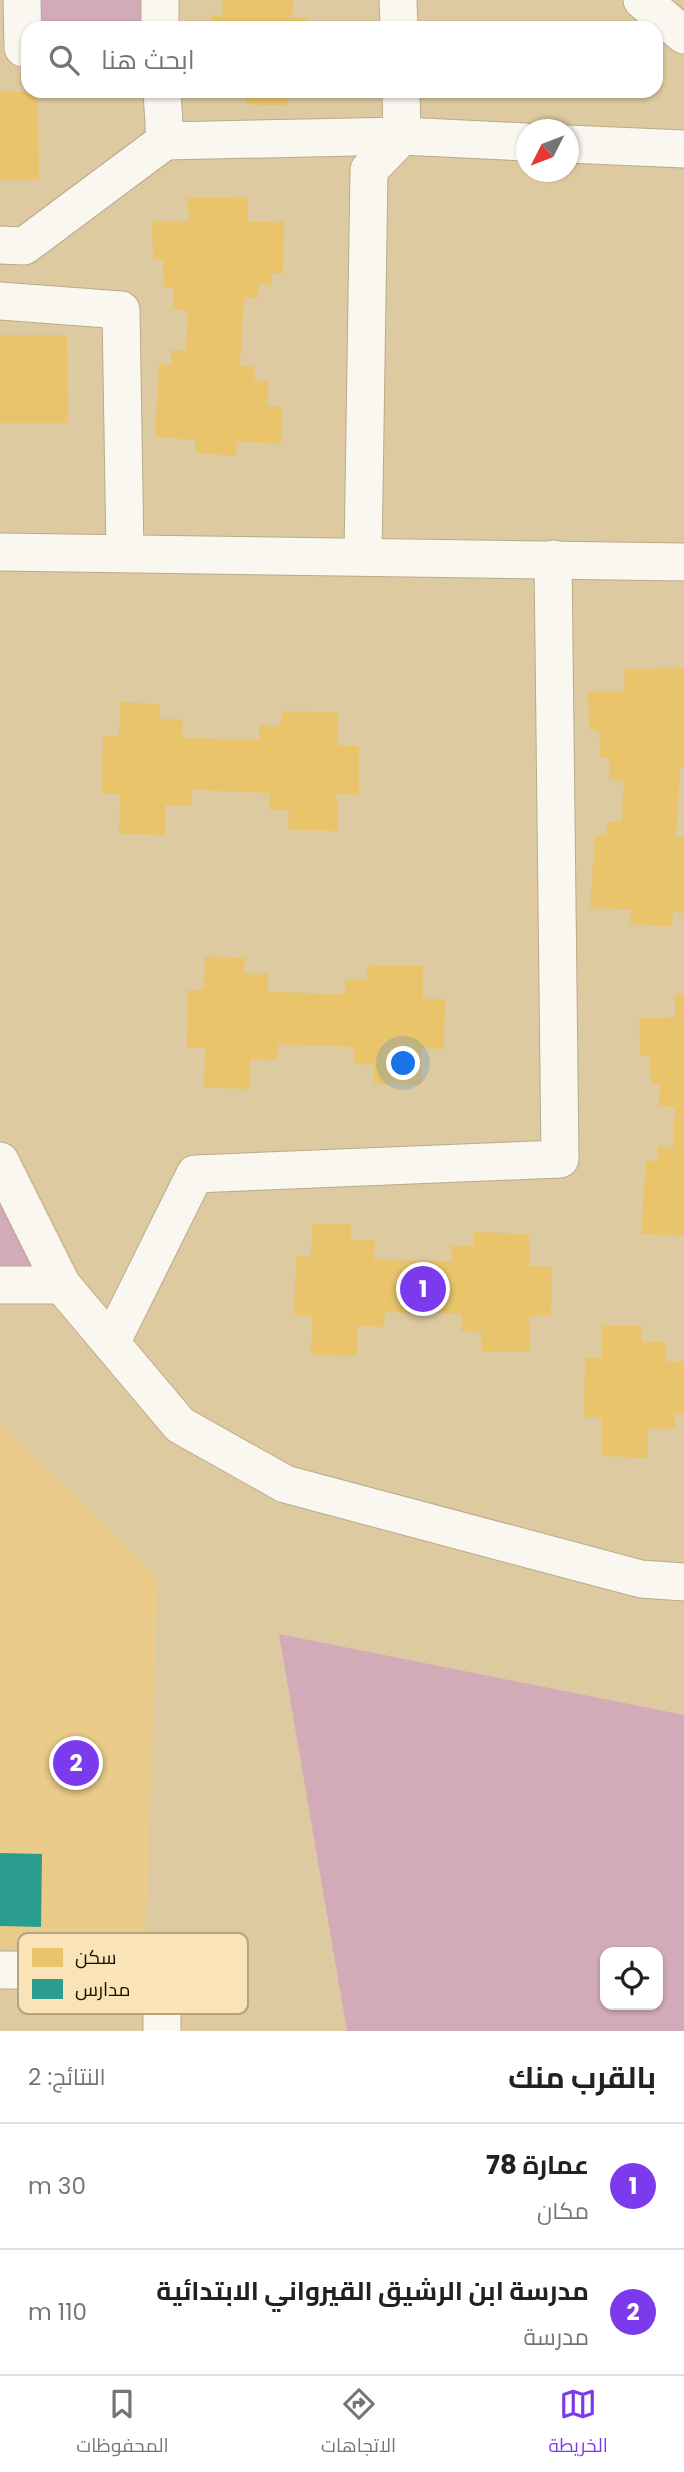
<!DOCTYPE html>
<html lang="ar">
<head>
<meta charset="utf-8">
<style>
  :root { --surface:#fff; --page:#f2f2f2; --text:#202124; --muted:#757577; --line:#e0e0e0; --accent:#7c3aed }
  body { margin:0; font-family:Poppins,Cairo,sans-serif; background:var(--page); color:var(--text); direction:rtl }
  .controls { position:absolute; right:21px; bottom:21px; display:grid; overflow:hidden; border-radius:14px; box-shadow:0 2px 5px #0004 }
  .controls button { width:63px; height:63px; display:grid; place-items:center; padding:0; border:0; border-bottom:2px solid var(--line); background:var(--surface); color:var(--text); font:35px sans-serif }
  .compass { position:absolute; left:516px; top:119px; width:63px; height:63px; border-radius:50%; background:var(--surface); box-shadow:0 2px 5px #0004; rotate:228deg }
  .you { position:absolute; left:404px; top:1064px; width:24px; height:24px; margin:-18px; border:5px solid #fff; border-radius:50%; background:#1a73e8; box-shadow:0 0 0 10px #1a73e833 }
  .badge { display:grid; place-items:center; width:46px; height:46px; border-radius:50%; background:var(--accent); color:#fff; font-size:23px; font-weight:700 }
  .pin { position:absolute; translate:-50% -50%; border:4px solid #fff; box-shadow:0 2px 7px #0006 }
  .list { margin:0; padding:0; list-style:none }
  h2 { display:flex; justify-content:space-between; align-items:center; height:91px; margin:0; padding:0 28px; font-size:30px }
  h2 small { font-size:23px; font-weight:400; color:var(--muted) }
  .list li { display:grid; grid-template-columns:46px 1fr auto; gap:21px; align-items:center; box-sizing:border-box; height:126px; padding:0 28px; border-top:2px solid var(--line) }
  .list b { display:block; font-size:26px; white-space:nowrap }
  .list p { margin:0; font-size:23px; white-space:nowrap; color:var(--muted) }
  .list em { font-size:23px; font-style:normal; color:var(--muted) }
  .icon { flex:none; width:38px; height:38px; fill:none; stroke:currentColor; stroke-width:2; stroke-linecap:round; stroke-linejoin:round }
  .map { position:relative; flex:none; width:684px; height:2031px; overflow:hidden; direction:ltr }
  .search { position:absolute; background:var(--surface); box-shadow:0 2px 5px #0004; left:21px; right:21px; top:21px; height:77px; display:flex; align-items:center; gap:18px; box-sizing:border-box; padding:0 24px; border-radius:21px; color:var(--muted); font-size:26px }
  .sheet { height:343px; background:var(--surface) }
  nav { display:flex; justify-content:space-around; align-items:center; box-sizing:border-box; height:98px; border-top:2px solid var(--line); background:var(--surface); font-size:19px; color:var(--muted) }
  nav a { display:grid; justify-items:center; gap:4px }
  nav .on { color:var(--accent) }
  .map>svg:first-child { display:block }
  .built { fill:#eacb89 }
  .green { fill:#d2aab8; fill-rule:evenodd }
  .homes { fill:#e9c46a }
  .schools { fill:#2a9d8f }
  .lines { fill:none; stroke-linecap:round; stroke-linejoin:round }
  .minor-casing { stroke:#baaa8a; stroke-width:39 }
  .minor { stroke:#faf7f1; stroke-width:37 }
  .key { fill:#f9e3b7; stroke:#b6a380; stroke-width:2 }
  .key-label { font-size:19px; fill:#180e00 }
</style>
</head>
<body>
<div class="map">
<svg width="684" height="2031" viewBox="0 0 684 2031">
  <rect width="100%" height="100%" fill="#decaa0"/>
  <path class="built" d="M0,1423L158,1578L145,1949L0,1948Z"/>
  <g class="green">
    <path d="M23,0H160V28H28Z"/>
    <path d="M0,1161L62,1285H0Z"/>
    <path d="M279,1634L684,1715V2031H347ZM658,1952V2005H605V1952Z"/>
  </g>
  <g class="homes">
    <path d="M223,0H293L292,17L307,18L306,28H210L211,15H222Z"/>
    <path d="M247,91H288V106L246,104Z"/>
    <path d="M0,92H38L39,180H0Z"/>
    <path d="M248,197V222L284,221L283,274H272L271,285L259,284L258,298L244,297L240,366L255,367L254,380L269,382L267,406L282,407L281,444L237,441L236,456L195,453V440L155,437L159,364L171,365V350L186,351L188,311L173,309V287H164L163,260L153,259L152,221H189L188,198Z"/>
    <path d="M0,335H67L68,423H0Z"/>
    <path d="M684,668V768H680L676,837L684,838V913L673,912L672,927L630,924L631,910L590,908L595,835L606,836L607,821L621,822L624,781L609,780V758H600L599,731L589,730L588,692H625L624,669Z"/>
    <path d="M120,702L160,704L159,719H183L182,738L259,740V725H281L282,711L337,712V745L359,746V795L337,794V831L288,830L289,810H269V793L192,790V806L165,805V835L119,834L120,794L102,793L103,736H119Z"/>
    <path d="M205,956L245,958L244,973H268V992L345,994V979H367V965L423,966V999H445L444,1049L422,1048V1085L374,1084V1065L354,1064V1047L278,1044L277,1060L250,1059V1089L204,1088L205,1048H187L188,990H204Z"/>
    <path d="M675,994H684V1236L641,1234L646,1160L657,1162L658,1146L673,1148L675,1107L659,1106L660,1083H651L650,1057L640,1055L639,1018L675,1017Z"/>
    <path d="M312,1224H351V1240H375L374,1260L452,1261V1246H474V1232L529,1234V1266L552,1267L551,1316L529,1315V1352L481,1351V1332L461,1331L462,1314L385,1312L384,1327L357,1326V1356L311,1355L312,1315H294L296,1256L311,1257Z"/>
    <path d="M602,1325L642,1326V1342H665V1361L684,1362V1414H675V1429L648,1428V1458L602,1456V1417H584L585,1358H602Z"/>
  </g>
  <path class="schools" d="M0,1853L42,1854L41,1927L0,1926Z"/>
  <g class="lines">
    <defs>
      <g id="minor">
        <path d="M22,0L23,48H28"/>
        <path d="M160,0V28"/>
        <path d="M398,0L399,28"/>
        <path d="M642,0L684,35"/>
        <path d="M162,91L165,141L402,136"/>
        <path d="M401,91L402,136L526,142"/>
        <path d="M568,144L684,149"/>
        <path d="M0,245L24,246L165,141"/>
        <path d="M0,301L121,310L125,553"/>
        <path d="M0,552L684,562"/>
        <path d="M363,556L369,170L402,136"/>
        <path d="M0,1161L62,1285L180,1425L285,1484L641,1579L684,1582"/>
        <path d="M0,1285H62"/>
        <path d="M111,1343L195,1174L560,1159L553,559"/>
        <path d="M0,1970L162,1971V2031"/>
      </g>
    </defs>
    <use href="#minor" class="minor-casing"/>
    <use href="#minor" class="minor"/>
  </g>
  <rect x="18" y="1933" width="230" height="81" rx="10" class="key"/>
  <rect x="32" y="1948" width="31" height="19" fill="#e9c46a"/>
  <rect x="32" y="1979" width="31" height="20" fill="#2a9d8f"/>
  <g class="key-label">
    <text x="75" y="1964">سكن</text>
    <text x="75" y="1996">مدارس</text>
  </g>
</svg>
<div class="controls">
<button><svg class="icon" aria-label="locate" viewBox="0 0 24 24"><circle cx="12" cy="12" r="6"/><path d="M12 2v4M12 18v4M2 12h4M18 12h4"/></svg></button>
</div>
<svg class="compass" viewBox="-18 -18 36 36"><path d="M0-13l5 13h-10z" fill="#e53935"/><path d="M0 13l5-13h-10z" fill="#757577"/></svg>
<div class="you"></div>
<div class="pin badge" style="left:423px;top:1289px">1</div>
<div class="pin badge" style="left:76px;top:1763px">2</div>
<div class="search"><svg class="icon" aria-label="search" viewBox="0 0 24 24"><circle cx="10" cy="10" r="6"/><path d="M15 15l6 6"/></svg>ابحث هنا</div>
</div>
<section class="sheet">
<h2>بالقرب منك<small>النتائج: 2</small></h2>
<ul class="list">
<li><span class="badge">1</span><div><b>عمارة 78</b><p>مكان</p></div><em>30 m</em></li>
<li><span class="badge">2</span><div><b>مدرسة ابن الرشيق القيرواني الابتدائية</b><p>مدرسة</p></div><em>110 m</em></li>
</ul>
</section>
<nav>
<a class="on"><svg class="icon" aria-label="map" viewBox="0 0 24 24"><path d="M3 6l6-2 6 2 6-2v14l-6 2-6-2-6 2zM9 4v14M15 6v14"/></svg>الخريطة</a>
<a><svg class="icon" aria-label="directions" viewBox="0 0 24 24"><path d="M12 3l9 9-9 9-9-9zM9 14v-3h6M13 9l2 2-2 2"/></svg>الاتجاهات</a>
<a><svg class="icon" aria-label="saved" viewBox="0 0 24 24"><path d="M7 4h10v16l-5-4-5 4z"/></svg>المحفوظات</a>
</nav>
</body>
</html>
